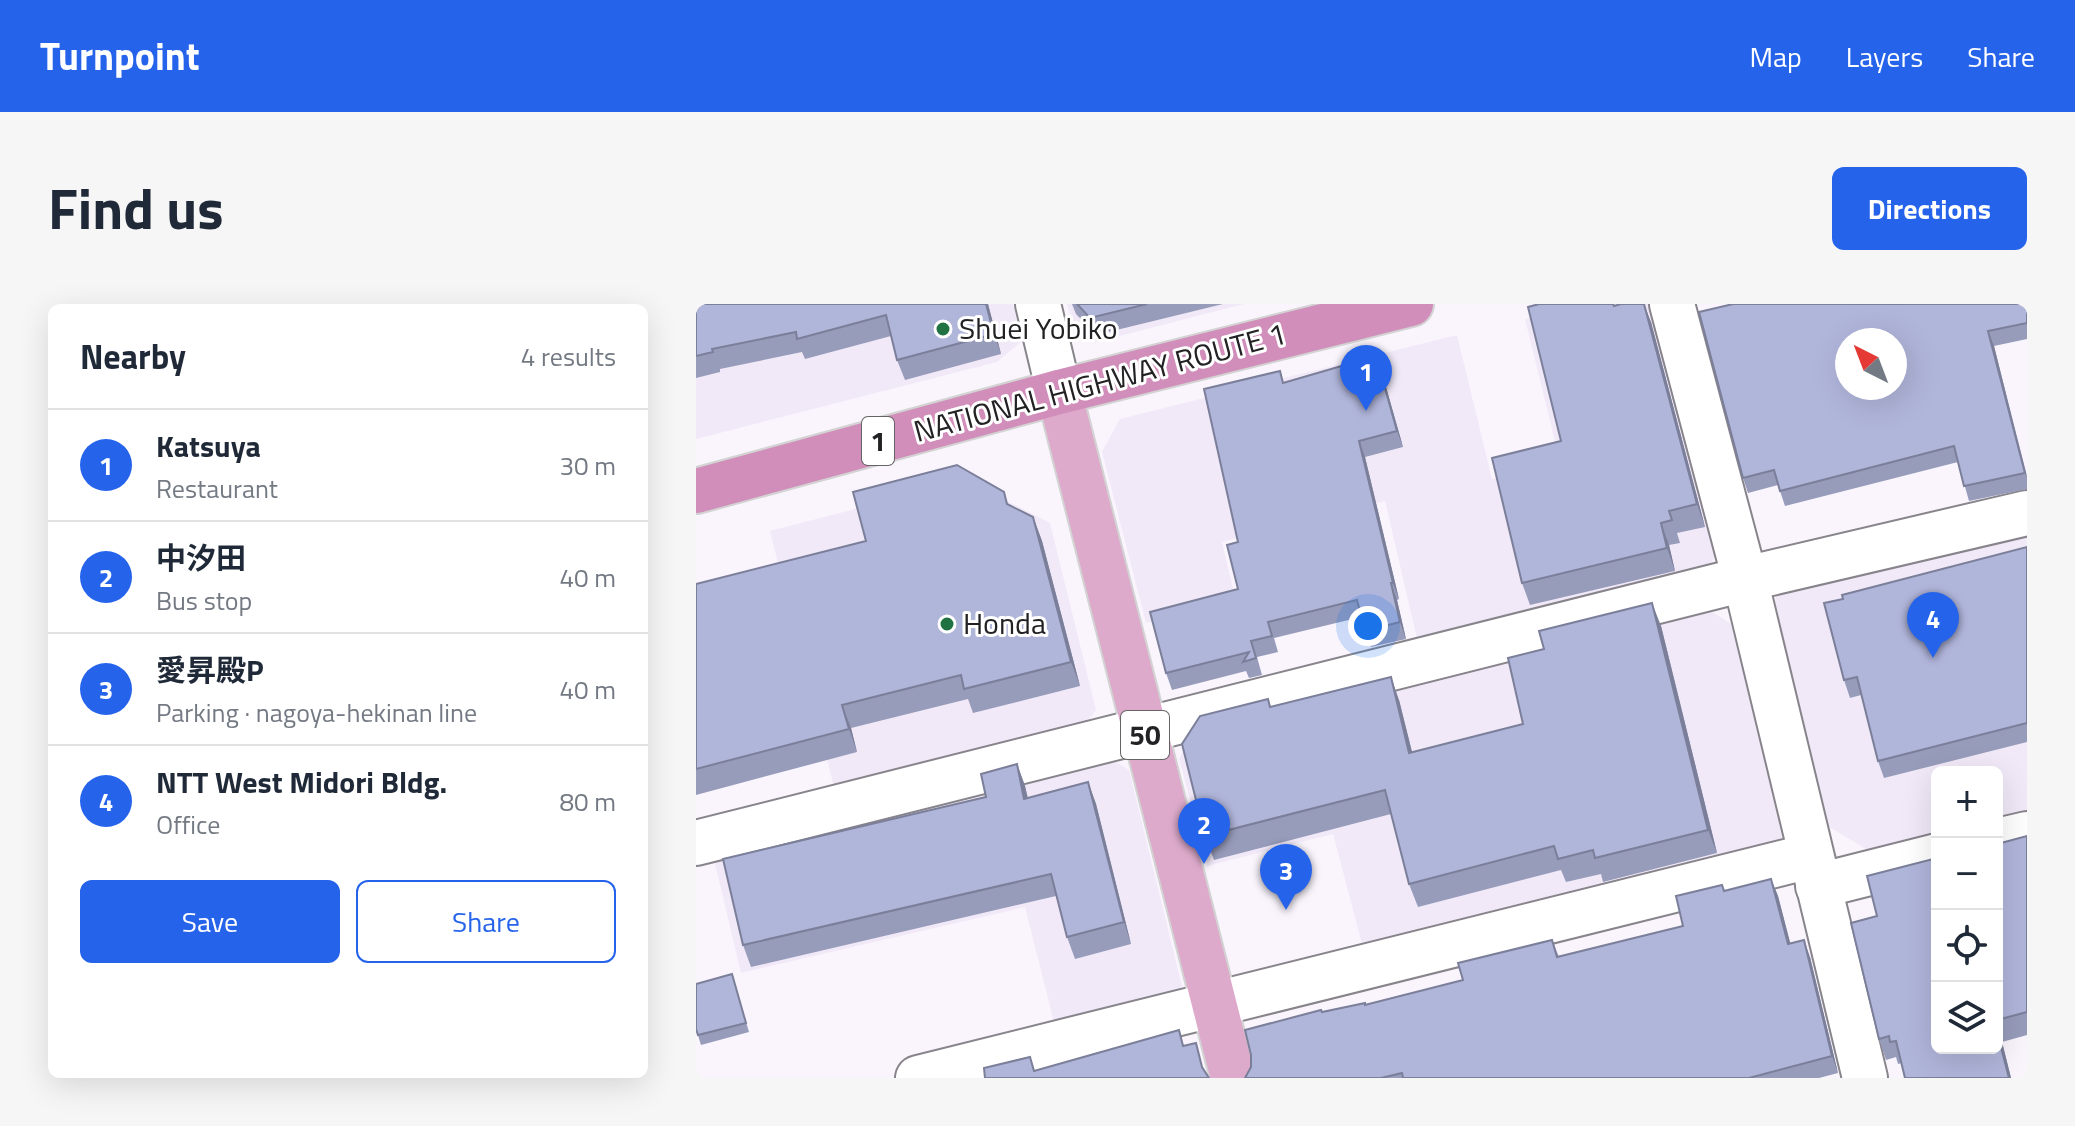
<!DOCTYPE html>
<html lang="en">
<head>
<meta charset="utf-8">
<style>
  :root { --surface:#fff; --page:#f6f6f7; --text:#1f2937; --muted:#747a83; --line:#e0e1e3; --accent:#2563eb }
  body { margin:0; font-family:"Titillium Web","Noto Sans JP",sans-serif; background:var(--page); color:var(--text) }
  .controls { position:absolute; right:24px; bottom:24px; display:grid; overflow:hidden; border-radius:12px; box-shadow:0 8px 32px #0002 }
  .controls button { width:72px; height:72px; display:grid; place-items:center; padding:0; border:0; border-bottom:2px solid var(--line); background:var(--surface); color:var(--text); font:40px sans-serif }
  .compass { position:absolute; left:1139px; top:24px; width:72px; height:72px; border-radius:50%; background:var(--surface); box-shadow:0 8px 32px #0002; rotate:318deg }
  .you { position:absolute; left:672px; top:322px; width:28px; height:28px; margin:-20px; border:6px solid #fff; border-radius:50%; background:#1a73e8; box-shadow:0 0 0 12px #1a73e833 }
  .badge { display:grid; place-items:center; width:52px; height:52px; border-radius:50%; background:var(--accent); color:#fff; font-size:26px; font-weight:700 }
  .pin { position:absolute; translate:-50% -66px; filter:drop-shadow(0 2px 4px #0008) }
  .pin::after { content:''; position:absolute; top:42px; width:28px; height:24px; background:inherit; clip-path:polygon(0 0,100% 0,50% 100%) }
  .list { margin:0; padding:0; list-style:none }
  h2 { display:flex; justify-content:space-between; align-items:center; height:104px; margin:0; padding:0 32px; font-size:34px }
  h2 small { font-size:26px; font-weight:400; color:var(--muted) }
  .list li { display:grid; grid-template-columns:52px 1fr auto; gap:24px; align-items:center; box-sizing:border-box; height:112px; padding:0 32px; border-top:2px solid var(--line) }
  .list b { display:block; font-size:30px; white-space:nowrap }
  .list p { margin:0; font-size:26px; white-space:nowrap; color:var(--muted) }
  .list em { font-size:26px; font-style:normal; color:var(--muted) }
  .actions { display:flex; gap:16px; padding:24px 32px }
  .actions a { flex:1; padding:18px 0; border:2px solid var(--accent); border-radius:12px; text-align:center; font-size:28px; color:var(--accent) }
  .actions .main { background:var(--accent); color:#fff }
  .icon { flex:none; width:44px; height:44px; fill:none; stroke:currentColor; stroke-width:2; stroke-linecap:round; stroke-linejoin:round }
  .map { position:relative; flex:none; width:1331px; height:774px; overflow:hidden; border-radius:12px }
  header { display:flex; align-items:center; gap:48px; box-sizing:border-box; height:112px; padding:0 40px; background:var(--accent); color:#fff }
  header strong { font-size:38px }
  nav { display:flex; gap:44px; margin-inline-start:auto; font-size:28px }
  .intro { display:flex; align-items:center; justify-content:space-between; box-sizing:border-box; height:192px; padding:0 48px }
  h1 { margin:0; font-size:56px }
  .button { padding:20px 36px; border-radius:12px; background:var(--accent); color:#fff; font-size:28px; font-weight:700 }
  main { display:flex; gap:48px; padding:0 48px }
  aside { flex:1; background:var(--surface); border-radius:12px; box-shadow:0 8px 32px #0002 }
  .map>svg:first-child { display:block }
  .built { fill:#f1e9f8 }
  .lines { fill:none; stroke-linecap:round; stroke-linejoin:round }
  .minor-casing { stroke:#88848b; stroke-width:48 }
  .primary-casing { stroke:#d3d3d3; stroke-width:48 }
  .trunk-casing { stroke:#d3d3d3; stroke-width:48 }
  .minor { stroke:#fff; stroke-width:44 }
  .primary { stroke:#ddaacb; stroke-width:44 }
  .trunk { stroke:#d28eba; stroke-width:44 }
  .wall { fill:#979cbb }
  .shaded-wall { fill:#7b7f99 }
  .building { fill:#b0b5da; stroke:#7b7f99; stroke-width:2; fill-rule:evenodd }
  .poi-dot { fill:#207243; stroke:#fff; stroke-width:3 }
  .labels { text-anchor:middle; stroke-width:6; stroke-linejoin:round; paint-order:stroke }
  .shield { fill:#fff; stroke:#646465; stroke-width:2 }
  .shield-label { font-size:28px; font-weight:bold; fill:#222123 }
  .poi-label { font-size:30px; fill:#222123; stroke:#fff; text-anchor:start }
  .street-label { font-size:30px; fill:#222123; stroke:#fff }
</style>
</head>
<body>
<header>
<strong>Turnpoint</strong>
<nav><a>Map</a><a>Layers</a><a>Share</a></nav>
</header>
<div class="intro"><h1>Find us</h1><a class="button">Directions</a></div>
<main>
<aside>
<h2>Nearby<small>4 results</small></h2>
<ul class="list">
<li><span class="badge">1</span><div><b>Katsuya</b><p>Restaurant</p></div><em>30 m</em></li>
<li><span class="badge">2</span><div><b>中汐田</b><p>Bus stop</p></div><em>40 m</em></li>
<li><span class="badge">3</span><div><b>愛昇殿P</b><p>Parking · nagoya-hekinan line</p></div><em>40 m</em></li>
<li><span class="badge">4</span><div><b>NTT West Midori Bldg.</b><p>Office</p></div><em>80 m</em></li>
</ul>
<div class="actions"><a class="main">Save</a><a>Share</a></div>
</aside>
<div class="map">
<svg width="1331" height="774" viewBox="0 0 1331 774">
  <rect width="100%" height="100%" fill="#faf5fd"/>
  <g class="built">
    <path d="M0,0H317L326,37L301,58L0,135Z"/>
    <path d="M371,0H548L400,38L375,15Z"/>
    <path d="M890,0H960L1023,247L1006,273L723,343L689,197L526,238L539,293L450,319L406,148L424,115L761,31L796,175L864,158L829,15Z"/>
    <path d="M271,176L354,219L400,406L384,427L139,487L74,227Z"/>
    <path d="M1331,226V516L1301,523V468H1241V538L1182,552L1125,518L1071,308L1085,285Z"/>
    <path d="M1010,304L1043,325L1093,525L1080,547L669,651L637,530L511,562L483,454L497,432Z"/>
    <path d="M410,452L433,466L486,682L474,697L360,726L329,603L45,669L17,551Z"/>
  </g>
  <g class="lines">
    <defs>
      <g id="minor">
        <path d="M342,0L363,88"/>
        <path d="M976,0L1049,275L1169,774"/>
        <path d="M1301,537L1331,530"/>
        <path d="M0,539L1049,275L1331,209"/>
        <path d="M1122,582L1241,552"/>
        <path d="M222,774L1114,552"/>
      </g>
      <path id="primary" d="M363,88L537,774"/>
      <path id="trunk" d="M0,187L363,88L715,0"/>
    </defs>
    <use href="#minor" class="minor-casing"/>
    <use href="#primary" class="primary-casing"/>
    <use href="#trunk" class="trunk-casing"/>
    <use href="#minor" class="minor"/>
    <use href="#primary" class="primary"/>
    <use href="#trunk" class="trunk"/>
  </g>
  <g class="wall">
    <path d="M0,0H292L305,50L209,76L201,56L195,32L109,55L106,48L24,65V68L0,74Z"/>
    <path d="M376,0H527L400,31L380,10Z"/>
    <path d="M920,0L955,18L1009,223L981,229L984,239L973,241L979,267L834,301L826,279L865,137Z"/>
    <path d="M1331,0V35L1298,42L1331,172V185L1273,197L1262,158L1089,202L1082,181L1052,189L1047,174Z"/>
    <path d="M686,69L707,143L669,153L703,295L701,296L710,335L675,343L669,327L665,313L578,334L582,348L561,353L566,371L553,374L550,367L476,386L470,369L542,285V238L588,78Z"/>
    <path d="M312,201L337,213L346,237L384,382L277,409L272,395L155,424L161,448L0,491V280Z"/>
    <path d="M1331,243V438L1188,474L1182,457L1165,391L1154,394L1148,376L1147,295Z"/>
    <path d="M965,322L1021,549L907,578L905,570L870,578L865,566L722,603L713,580L695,510L518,556L509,532L574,403L703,396L716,448L827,420Z"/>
    <path d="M321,460L329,482L332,494L392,478L400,500L435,640L379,655L371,633L360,592L55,663L47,641L290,493Z"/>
    <path d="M1331,532V731L1306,738L1315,774H1209L1206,759L1202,760L1200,753L1190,756L1183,735L1155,619L1181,612L1171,572L1241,554V744H1301V540Z"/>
    <path d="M1075,575L1082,592L1094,640L1114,653L1142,769L1123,774H549L626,708L670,700L767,676L856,636L863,653L987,622L1029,587Z"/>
    <path d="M36,670L53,728L5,741L0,725Z"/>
  </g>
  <g class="shaded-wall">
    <path d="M290,0H292L305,50L298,30Z"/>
    <path d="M948,0L955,18L1009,223L1001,200Z"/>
    <path d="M1292,27L1298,42L1331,175L1329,169Z"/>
    <path d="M680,52L686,69L707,143L701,127Z"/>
    <path d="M663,137L669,153L703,295L697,279Z"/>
    <path d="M337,213L346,237L384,382L375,358Z"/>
    <path d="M965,219L973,241L979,267L971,244Z"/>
    <path d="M695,279L701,296L710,335L704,318Z"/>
    <path d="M956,299L965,322L1021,549L1012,526Z"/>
    <path d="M695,373L703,396L722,472L713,449Z"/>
    <path d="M146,401L155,424L161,448L153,425Z"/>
    <path d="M321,460L329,482L336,516L328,495Z"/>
    <path d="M392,478L400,500L435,640L428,618Z"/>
    <path d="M1075,575L1082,592L1099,657L1092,640Z"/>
    <path d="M1108,636L1114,653L1142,769L1136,752Z"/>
    <path d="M1301,724L1306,738L1315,774H1313Z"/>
  </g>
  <g class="building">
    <path d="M0,0H290L298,30L201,56L190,11L101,35L100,28L16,45L17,48L0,52Z"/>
    <path d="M381,0H451L394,14Z"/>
    <path d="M843,0H917L918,2L925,0H948L1001,200L973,207L976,216L965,219L971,244L826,279L796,154L865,137L832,3Z"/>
    <path d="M1037,0H1331V19L1292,27L1329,169L1268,182L1258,142L1084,187L1078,166L1047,174L1003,8ZM1151,36H1199V84H1151Z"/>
    <path d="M680,52L701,127L663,137L697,279H695L704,318L669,327L661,296L572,318L576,332L555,337L560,354L547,358L553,348L470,369L454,308L542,285L531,241L542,238L508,85L584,67L587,79Z"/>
    <path d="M261,161L308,188L311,200L337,213L375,358L268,385L265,371L146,401L153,425L0,465V280L170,237L157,188Z"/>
    <path d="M1331,243V419L1182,457L1161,373L1148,376L1128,299L1147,295L1146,291Z"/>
    <path d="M956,299L1012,526L899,554L897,546L862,555L858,542L713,580L689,486L509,532L486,440L504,412L572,395L574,403L695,373L713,449L827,420L812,354L848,345L843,327Z"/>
    <path d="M321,460L328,495L392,478L428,618L371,633L355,570L47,641L27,555L290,493L285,470Z"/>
    <path d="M1331,532V708L1301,716V540Z"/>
    <path d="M1241,554V744H1301V728L1313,774H1209L1200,737L1194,738L1193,732L1183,735L1155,619L1181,612L1171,572Z"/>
    <path d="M1075,575L1092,640L1108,636L1136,752L1053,774H707L706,769L685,774H549L555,763V751L549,726L625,706L626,708L669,699V701L767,676L762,659L856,636L861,653L987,622L980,592L1026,581L1028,587Z"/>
    <path d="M36,670L50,719L2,731L0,725V680Z"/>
    <path d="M483,726L487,742L500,739L506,763L513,774H289L288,764L334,753L338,767Z"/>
  </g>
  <g class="poi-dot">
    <circle cx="247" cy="25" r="8"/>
    <circle cx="251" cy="320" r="8"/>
  </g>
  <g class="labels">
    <g class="shield">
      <rect x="166" y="113" width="32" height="48" rx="6"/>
      <rect x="425" y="407" width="48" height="48" rx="6"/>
    </g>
    <g class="shield-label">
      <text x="182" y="147">1</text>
      <text x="449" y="441">50</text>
    </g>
    <g class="poi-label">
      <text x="263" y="35">Shuei Yobiko</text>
      <text x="267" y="330">Honda</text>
    </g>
    <g class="street-label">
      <text transform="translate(404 79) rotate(-15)" y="10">NATIONAL HIGHWAY ROUTE 1</text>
    </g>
  </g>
</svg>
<div class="controls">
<button>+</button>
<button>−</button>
<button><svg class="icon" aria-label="locate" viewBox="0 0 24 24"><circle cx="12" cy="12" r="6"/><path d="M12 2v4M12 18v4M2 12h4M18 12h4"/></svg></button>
<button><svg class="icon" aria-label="layers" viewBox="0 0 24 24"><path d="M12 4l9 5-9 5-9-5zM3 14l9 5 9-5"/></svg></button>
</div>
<svg class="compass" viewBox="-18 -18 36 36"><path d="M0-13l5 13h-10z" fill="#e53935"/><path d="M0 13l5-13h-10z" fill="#747a83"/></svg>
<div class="you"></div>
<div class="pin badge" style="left:670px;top:107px">1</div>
<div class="pin badge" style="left:508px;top:560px">2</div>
<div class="pin badge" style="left:590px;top:606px">3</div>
<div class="pin badge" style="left:1237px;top:354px">4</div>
</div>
</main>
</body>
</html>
